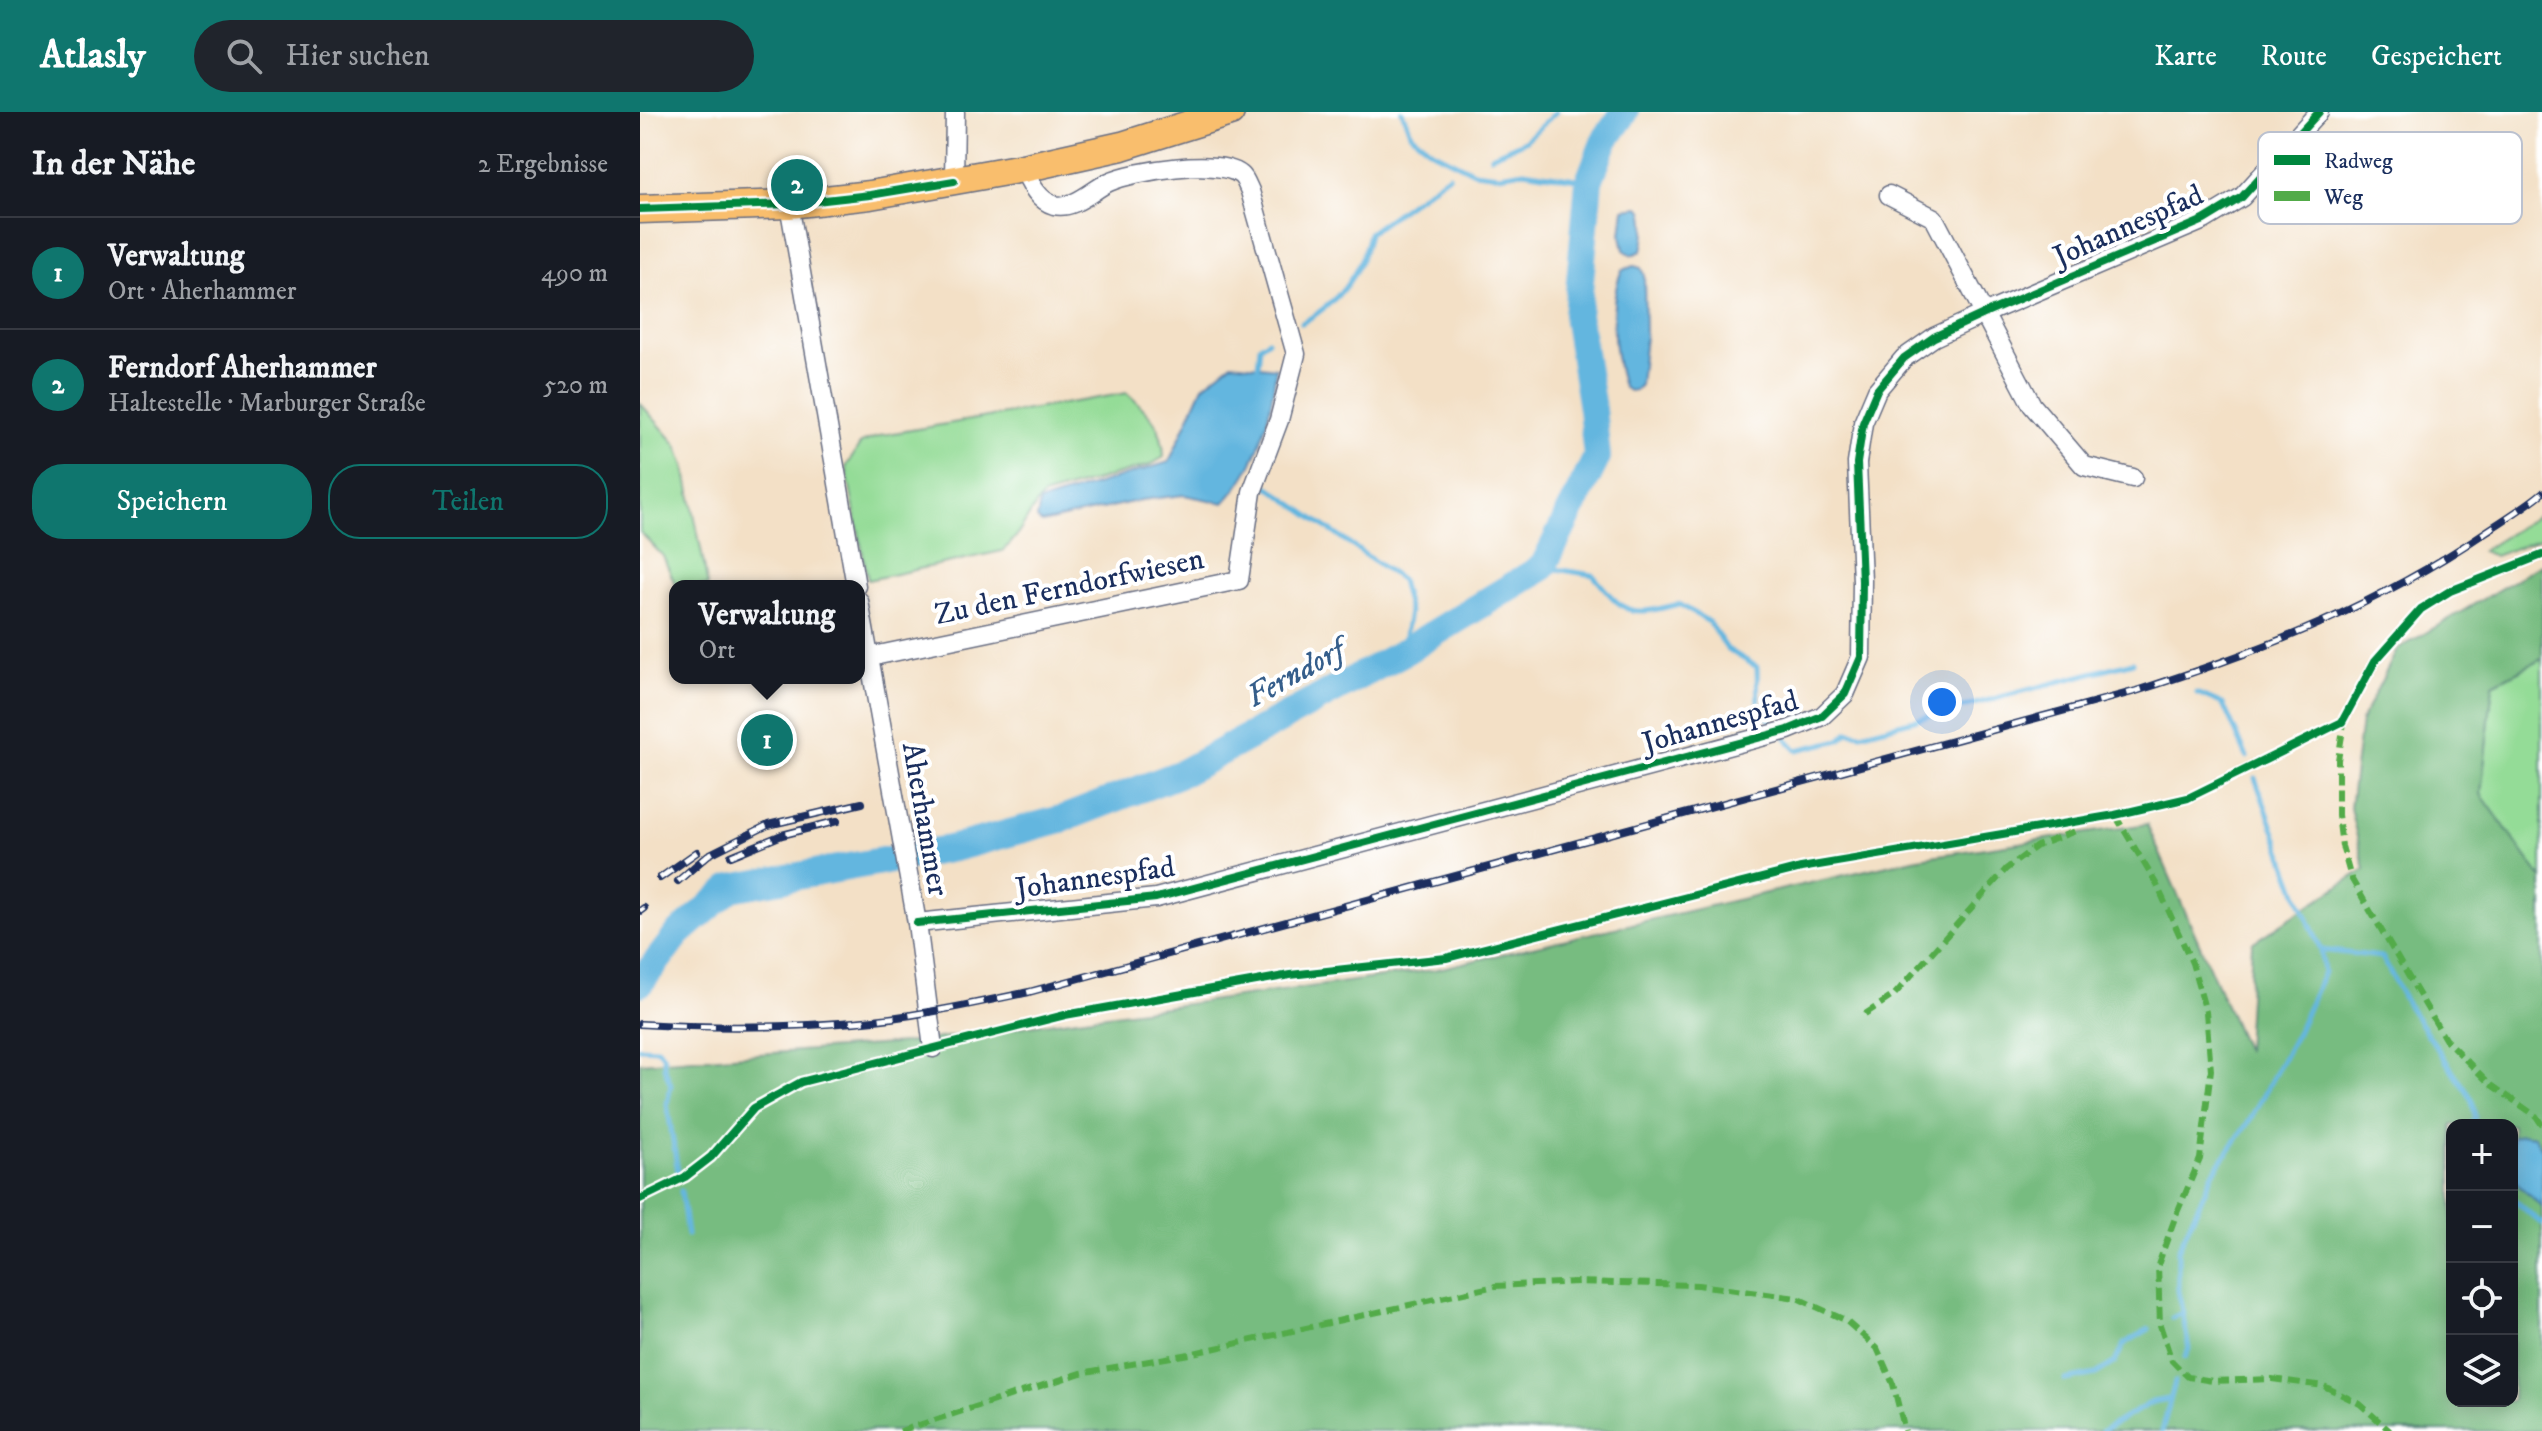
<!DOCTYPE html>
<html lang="de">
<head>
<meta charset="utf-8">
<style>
  :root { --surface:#171b24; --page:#20242c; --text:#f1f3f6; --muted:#9ea1a6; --line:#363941; --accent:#0f766e }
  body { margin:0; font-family:"IM FELL DW Pica",serif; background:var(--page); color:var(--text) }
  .controls { position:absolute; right:24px; bottom:24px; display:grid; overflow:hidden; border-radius:16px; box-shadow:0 4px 20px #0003 }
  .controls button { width:72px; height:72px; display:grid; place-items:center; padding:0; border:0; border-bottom:2px solid var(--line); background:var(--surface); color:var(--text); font:40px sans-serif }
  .you { position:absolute; left:1302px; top:590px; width:28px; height:28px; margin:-20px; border:6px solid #fff; border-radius:50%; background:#1a73e8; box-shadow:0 0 0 12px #1a73e833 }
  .badge { display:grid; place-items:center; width:52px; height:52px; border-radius:50%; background:var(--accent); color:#fff; font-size:26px; font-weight:700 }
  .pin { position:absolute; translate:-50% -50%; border:4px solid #fff; box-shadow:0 2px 8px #0006 }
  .popup { position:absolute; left:29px; top:468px; width:196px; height:104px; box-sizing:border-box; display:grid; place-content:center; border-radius:16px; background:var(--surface); filter:drop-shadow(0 2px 6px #0005); font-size:26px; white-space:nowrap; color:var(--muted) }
  .popup b { font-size:30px; color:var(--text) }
  .popup::after { content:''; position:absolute; left:50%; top:100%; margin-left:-16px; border:16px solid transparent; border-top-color:var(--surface) }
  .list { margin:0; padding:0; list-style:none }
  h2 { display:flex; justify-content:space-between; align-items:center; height:104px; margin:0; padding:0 32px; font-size:34px }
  h2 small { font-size:26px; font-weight:400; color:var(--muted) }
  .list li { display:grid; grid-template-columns:52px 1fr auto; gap:24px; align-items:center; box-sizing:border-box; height:112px; padding:0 32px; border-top:2px solid var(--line) }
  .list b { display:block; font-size:30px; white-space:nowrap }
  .list p { margin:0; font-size:26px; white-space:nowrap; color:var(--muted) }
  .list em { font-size:26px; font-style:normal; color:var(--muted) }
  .actions { display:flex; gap:16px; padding:24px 32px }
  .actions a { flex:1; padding:18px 0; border:2px solid var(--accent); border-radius:32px; text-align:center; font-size:28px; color:var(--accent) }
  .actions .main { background:var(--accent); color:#fff }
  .icon { flex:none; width:44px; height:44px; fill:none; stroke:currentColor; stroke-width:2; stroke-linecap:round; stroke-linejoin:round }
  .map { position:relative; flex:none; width:1902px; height:1319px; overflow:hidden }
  header { display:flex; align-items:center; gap:48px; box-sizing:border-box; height:112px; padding:0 40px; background:var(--accent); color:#fff }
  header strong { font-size:38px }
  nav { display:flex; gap:44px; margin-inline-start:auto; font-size:28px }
  .search { width:560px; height:72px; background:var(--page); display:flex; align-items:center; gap:20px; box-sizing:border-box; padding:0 28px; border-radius:44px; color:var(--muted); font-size:30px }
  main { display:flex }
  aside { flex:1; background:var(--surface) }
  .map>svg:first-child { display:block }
  .green { fill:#94dc97; stroke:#58867a; stroke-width:2 }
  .forest { fill:#77bc80; stroke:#49766f; stroke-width:2 }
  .water { fill:#64b6df; stroke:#40729e; stroke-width:2 }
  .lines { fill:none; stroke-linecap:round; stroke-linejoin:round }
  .stream { stroke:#64b6df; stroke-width:5 }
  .river { stroke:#64b6df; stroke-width:28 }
  .street-casing { stroke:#676d82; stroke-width:21 }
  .primary-casing { stroke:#676d82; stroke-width:31 }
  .street { stroke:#fff; stroke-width:18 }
  .primary { stroke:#f9be6d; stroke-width:28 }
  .rail-casing { stroke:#1b2f5e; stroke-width:8 }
  .rail { stroke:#fff; stroke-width:5; stroke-dasharray:15; stroke-linecap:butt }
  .quiet { stroke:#52ab49; stroke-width:6; stroke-dasharray:12 6; stroke-linecap:butt }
  .cycleway-casing { stroke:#fff; stroke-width:13 }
  .cycleway { stroke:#00873e; stroke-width:8 }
  .labels { text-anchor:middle; stroke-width:8; stroke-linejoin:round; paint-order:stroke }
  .street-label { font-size:30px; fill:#1b2f5e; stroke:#fff }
  .water-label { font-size:32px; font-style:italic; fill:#355e8b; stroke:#fff }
  .key { fill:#fff; stroke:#bbc1cf; stroke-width:2 }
  .key-label { font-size:22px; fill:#1b2f5e }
</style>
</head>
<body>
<header>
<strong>Atlasly</strong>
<div class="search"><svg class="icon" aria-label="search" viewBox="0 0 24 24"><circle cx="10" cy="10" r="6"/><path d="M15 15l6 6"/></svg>Hier suchen</div>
<nav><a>Karte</a><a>Route</a><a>Gespeichert</a></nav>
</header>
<main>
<aside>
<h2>In der Nähe<small>2 Ergebnisse</small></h2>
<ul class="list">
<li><span class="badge">1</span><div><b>Verwaltung</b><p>Ort · Aherhammer</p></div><em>490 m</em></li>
<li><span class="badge">2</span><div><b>Ferndorf Aherhammer</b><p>Haltestelle · Marburger Straße</p></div><em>520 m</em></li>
</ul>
<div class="actions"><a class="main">Speichern</a><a>Teilen</a></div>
</aside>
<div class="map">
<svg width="1902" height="1319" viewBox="0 0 1902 1319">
  <rect width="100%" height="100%" fill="#fff"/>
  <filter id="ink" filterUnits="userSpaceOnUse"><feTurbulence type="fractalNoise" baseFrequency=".0125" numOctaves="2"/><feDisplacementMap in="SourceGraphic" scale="16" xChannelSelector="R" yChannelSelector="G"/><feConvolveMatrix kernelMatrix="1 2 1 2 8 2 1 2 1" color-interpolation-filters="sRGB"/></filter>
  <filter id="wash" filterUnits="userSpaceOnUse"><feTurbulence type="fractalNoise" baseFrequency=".006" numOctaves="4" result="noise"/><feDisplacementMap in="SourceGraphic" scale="32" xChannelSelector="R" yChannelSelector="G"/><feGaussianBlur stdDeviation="1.8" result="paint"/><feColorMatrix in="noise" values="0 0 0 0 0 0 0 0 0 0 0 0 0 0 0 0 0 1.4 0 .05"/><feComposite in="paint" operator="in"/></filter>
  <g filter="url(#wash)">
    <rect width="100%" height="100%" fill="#f3e0c6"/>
    <g class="green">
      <path d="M487,281C510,302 523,313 524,345L510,353L403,384C387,401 382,424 362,439L228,468L206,355L221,331L242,323Z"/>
      <path d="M0,291L37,333L45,354L68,474H36L23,444L0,420Z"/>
      <path d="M1902,401V426L1855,444L1842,439Z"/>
      <path d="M1902,547V767L1841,683L1853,572Z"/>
    </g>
    <path class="forest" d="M1902,452V547L1853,572L1841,682L1902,767V1037L1894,1024L1881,1022L1872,1025V1013H1812V1289H1872V1067L1902,1095V1319H0V951L264,931L793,858L1278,746L1507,712L1606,939L1612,831L1725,757L1710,696L1721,609L1757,538Z"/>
    <g class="water">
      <path d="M999,95L1003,98C1007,112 1005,125 1002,139L992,143L984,138L981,123L984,97Z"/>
      <path d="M994,154L1001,156L1004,163L1005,224L1000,273L995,278L989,279L983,275C973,244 968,188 982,158Z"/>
      <path d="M592,251L636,256C631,304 619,355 584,391L544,383L501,388L402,411L397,407L400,390L529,350L563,274Z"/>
      <path d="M1881,1022L1894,1024L1902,1037V1095L1872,1067V1025Z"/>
    </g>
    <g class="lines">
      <g class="stream">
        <path d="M762,0L772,23L792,39L834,60L859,63L884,59L949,69"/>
        <path d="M851,44L885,29L916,0"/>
        <path d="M662,211C699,190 721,162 729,121L809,63"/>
        <path d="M618,254L620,234L628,228"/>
        <path d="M626,373L761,468L769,500L762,541"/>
        <path d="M903,455L953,463C986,503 988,505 1039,492L1069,510L1087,537L1117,555L1118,593L1135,615"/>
        <path d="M1557,581L1583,592L1607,645"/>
        <path d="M1145,625L1157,638L1200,628L1208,620L1221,622L1493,550"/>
        <path d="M1615,666L1658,784L1681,838L1742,845L1767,892L1832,987L1835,1005L1830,1013"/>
        <path d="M0,936L18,937L24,945V955L31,973L27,992L38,1060"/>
        <path d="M41,1079L47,1123"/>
        <path d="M1872,1086L1902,1112"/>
        <path d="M1532,1206L1544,1200"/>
        <path d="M1545,1245L1549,1237L1538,1177V1138L1573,1061L1608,1011L1657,921L1684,860L1681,838"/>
        <path d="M1425,1268L1456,1262L1475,1250L1484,1232L1509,1217"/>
        <path d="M1462,1319L1512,1290L1529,1287"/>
        <path d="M1522,1319L1535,1270"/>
      </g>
      <path class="river" d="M0,871L38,822L91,776L314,736L425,706L544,660L762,541L903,455L957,345L952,297L937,203L949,69L965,28L985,0"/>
    </g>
  </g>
  <g filter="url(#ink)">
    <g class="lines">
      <defs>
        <g id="street">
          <path d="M314,69L315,0"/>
          <path d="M1249,83L1294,106L1392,293L1444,354L1493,366"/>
          <path d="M149,92L216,474"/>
          <path d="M219,489L277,811L293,936"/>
          <path d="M229,545L599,468L612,380L639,308L656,242L610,79C608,75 605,66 601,63C580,45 492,59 469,70C452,78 434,98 414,93C397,88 390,70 383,56"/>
          <path d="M277,811L516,786L1148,618L1182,604L1205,582L1221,545L1222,469L1217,351L1223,311L1237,278L1264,246L1294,225L1346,201L1564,108L1602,85L1679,0"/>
        </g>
        <path id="primary" d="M0,97L149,92L230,83L383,56L482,34L590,0"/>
      </defs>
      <use href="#street" class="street-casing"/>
      <use href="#primary" class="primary-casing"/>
      <use href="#street" class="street"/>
      <use href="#primary" class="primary"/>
      <defs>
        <g id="rail">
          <path d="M91,744L142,723L197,709"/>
          <path d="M20,766L57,740"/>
          <path d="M38,769L68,743L128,713L222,691"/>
          <path d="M0,799L4,796"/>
          <path d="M0,912C71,916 143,916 214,910C273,905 332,892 389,880L1496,579C1622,539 1737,494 1847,419C1865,407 1885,395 1902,381"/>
        </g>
      </defs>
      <use href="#rail" class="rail-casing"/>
      <use href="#rail" class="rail"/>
      <g class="quiet">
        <path d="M1705,605L1698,648V703L1702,734L1711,766L1805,927L1850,972L1896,1004L1902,1013"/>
        <path d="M1475,703L1517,773L1552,851L1566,900L1571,958L1560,1047L1536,1103L1518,1153L1520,1213L1532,1249L1548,1265L1573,1269L1632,1267L1684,1274L1720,1292L1750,1319"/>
        <path d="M1225,902L1254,883L1366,757L1397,734L1438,718"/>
        <path d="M260,1319L441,1261L549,1242L855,1174L938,1170L1058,1173L1157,1186L1205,1208L1237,1236L1253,1272L1265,1319"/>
      </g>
      <defs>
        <g id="cycleway">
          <path d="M0,97L149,92L230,83L314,69"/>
          <path d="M277,811L516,786L1148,618L1182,604L1205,582L1221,545L1222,469L1217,351L1223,311L1237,278L1264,246L1294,225L1346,201L1564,108L1602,85L1679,0"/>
          <path d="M0,1087L45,1065L71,1045L114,996L161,970L425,903L650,863L806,846L1161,756L1475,703L1548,686L1702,610L1735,549L1781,497L1810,479L1902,443"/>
        </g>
      </defs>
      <use href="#cycleway" class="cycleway-casing"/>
      <use href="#cycleway" class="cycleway"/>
    </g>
  </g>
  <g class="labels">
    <g class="street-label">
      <text transform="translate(1488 113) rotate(-24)" y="10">Johannespfad</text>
      <text transform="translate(429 474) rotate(-12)" y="10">Zu den Ferndorfwiesen</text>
      <text transform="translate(1080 609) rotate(-16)" y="10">Johannespfad</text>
      <text transform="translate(286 707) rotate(80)" y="10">Aherhammer</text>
      <text transform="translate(455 765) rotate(-8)" y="10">Johannespfad</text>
    </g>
    <g class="water-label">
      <text transform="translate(655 560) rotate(-29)" y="11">Ferndorf</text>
    </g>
  </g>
  <rect x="1618" y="20" width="264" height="92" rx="12" class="key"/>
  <rect x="1634" y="43" width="36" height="10" fill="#00873e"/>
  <rect x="1634" y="79" width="36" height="10" fill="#52ab49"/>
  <g class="key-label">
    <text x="1684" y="56">Radweg</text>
    <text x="1684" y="92">Weg</text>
  </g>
</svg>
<div class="controls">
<button>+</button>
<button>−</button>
<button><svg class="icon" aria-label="locate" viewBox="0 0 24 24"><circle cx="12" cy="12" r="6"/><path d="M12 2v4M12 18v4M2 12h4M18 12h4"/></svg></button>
<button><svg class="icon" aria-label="layers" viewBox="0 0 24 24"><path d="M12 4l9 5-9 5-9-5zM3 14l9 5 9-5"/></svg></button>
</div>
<div class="you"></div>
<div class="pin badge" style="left:127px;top:628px">1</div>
<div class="popup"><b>Verwaltung</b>Ort</div>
<div class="pin badge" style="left:157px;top:73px">2</div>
</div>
</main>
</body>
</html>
